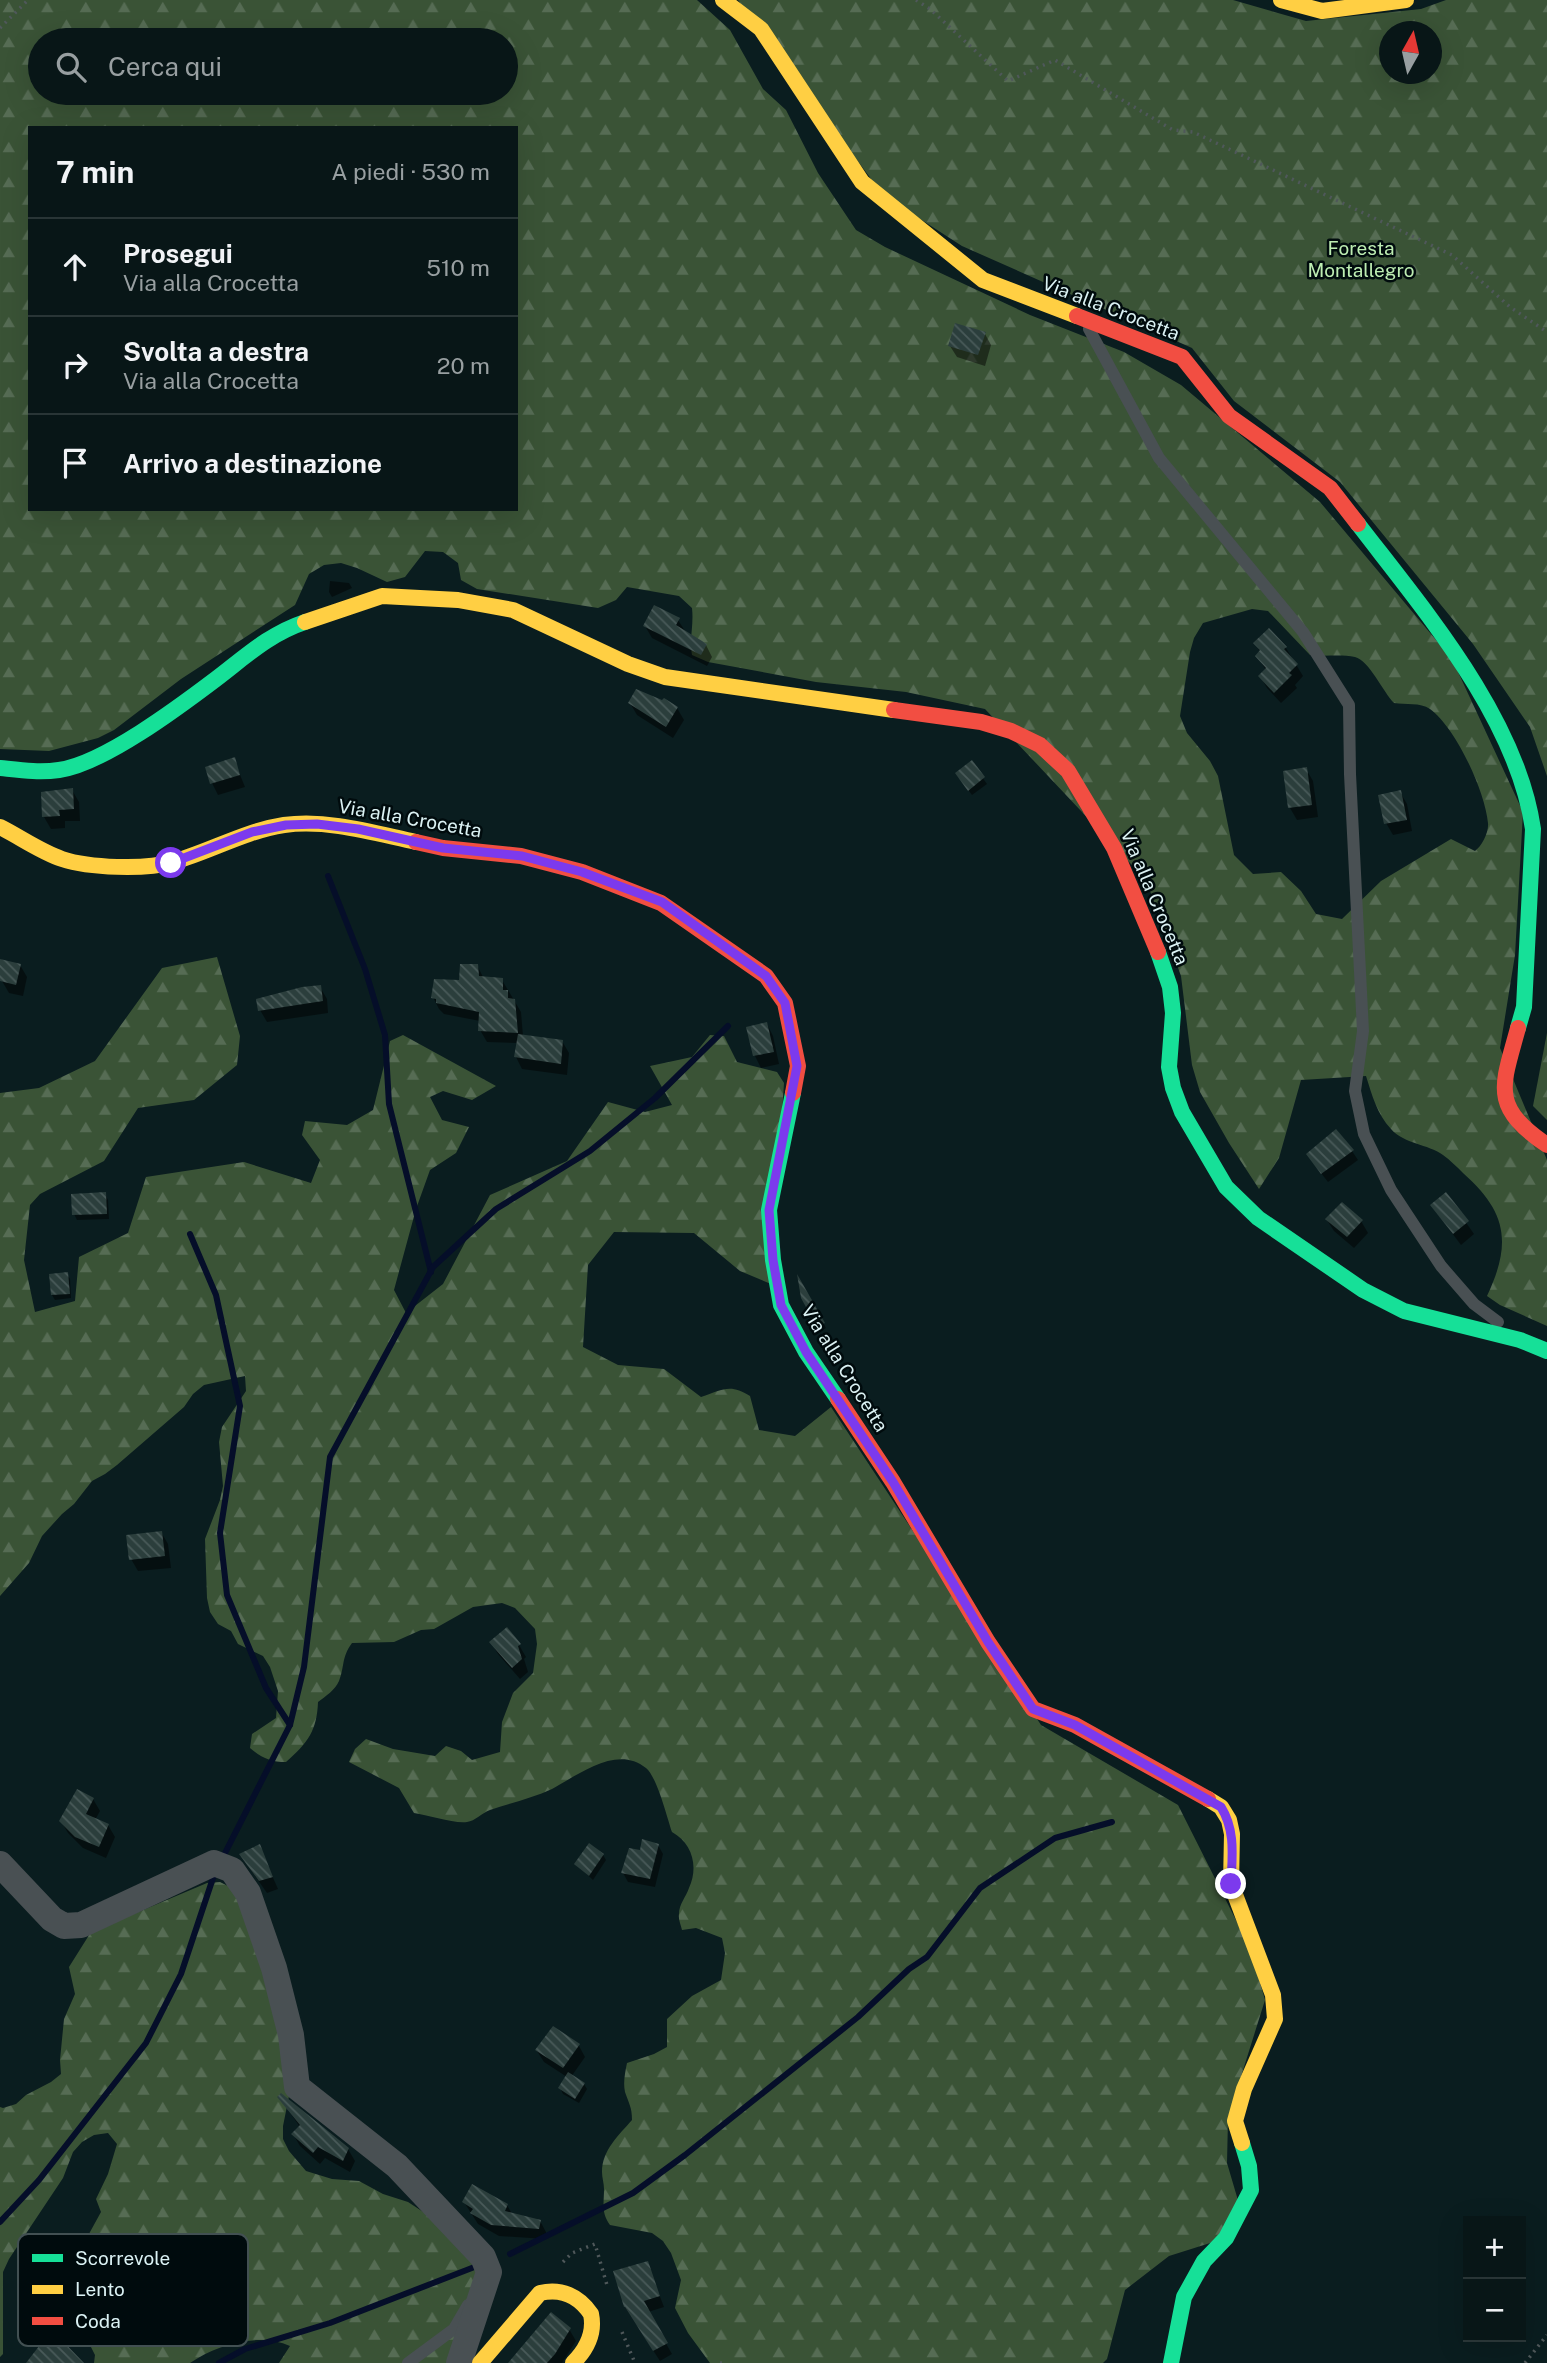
<!DOCTYPE html>
<html lang="it">
<head>
<meta charset="utf-8">
<style>
  :root { --surface:#081617; --page:#111f20; --text:#f1f3f6; --muted:#989fa1; --line:#293536 }
  body { margin:0; font-family:"Public Sans",sans-serif; background:var(--page); color:var(--text) }
  .controls { position:absolute; right:21px; bottom:21px; display:grid; overflow:hidden; border-radius:0px; box-shadow:0 7px 28px #0002 }
  .controls button { width:63px; height:63px; display:grid; place-items:center; padding:0; border:0; border-bottom:2px solid var(--line); background:var(--surface); color:var(--text); font:35px sans-serif }
  .compass { position:absolute; left:1379px; top:21px; width:63px; height:63px; border-radius:50%; background:var(--surface); box-shadow:0 7px 28px #0002; rotate:8deg }
  .stop { position:absolute; width:21px; height:21px; margin:-16px; border:5px solid #7c3aed; border-radius:50%; background:#fff }
  .stop.end { background:#7c3aed; border-color:#fff; box-shadow:0 2px 7px #0008 }
  .list { margin:0; padding:0; list-style:none }
  h2 { display:flex; justify-content:space-between; align-items:center; height:91px; margin:0; padding:0 28px; font-size:30px }
  h2 small { font-size:23px; font-weight:400; color:var(--muted) }
  .list li { display:grid; grid-template-columns:46px 1fr auto; gap:21px; align-items:center; box-sizing:border-box; height:98px; padding:0 28px; border-top:2px solid var(--line) }
  .list b { display:block; font-size:26px; white-space:nowrap }
  .list p { margin:0; font-size:23px; white-space:nowrap; color:var(--muted) }
  .list em { font-size:23px; font-style:normal; color:var(--muted) }
  .icon { flex:none; width:38px; height:38px; fill:none; stroke:currentColor; stroke-width:2; stroke-linecap:round; stroke-linejoin:round }
  .map { position:relative; flex:none; width:1547px; height:2363px; overflow:hidden }
  .search { position:absolute; background:var(--surface); box-shadow:0 7px 28px #0002; left:28px; top:28px; width:490px; height:77px; display:flex; align-items:center; gap:18px; box-sizing:border-box; padding:0 24px; border-radius:38px; color:var(--muted); font-size:26px }
  .panel { position:absolute; background:var(--surface); box-shadow:0 7px 28px #0002; left:28px; top:126px; width:490px; height:385px; border-radius:0px }
  .map>svg:first-child { display:block }
  .forest { fill:url(#forest-firs); fill-rule:evenodd }
  .shadow { fill:#0007 }
  .lines { fill:none; stroke-linecap:round; stroke-linejoin:round }
  .stream { stroke:#050e29; stroke-width:6 }
  .building { fill:url(#building-back-hatch) }
  .path { stroke:#4f585a; stroke-width:3.5; stroke-dasharray:2 5; stroke-linecap:butt }
  .lane { stroke:#495053; stroke-width:12 }
  .street { stroke:#495053; stroke-width:26 }
  .fast { stroke:#16e098; stroke-width:16 }
  .slow { stroke:#ffcf43; stroke-width:16 }
  .jam { stroke:#f24e42; stroke-width:16 }
  .route { stroke:#7c3aed; stroke-width:9 }
  .labels { text-anchor:middle; stroke-width:5; stroke-linejoin:round; paint-order:stroke }
  .park-label { font-size:19px; fill:#bdedb2; stroke:#000b0d }
  .street-label { font-size:19px; fill:#dbf2f4; stroke:#000b0d }
  .key { fill:#000b0d; stroke:#425052; stroke-width:2 }
  .key-label { font-size:19px; fill:#dbf2f4 }
</style>
</head>
<body>
<div class="map">
<svg width="1547" height="2363" viewBox="0 0 1547 2363">
  <defs>
    <pattern id="forest-firs" width="22" height="20" patternUnits="userSpaceOnUse" patternTransform="scale(1.75)"><rect width="22" height="20" fill="#3a5336"/><path d="M5 1l3.5 6h-7zM16 11l3.5 6h-7z" fill="#566c54"/></pattern>
    <pattern id="building-back-hatch" width="6" height="6" patternUnits="userSpaceOnUse" patternTransform="scale(1.75)"><rect width="6" height="6" fill="#2b3e3c"/><path d="M-1 5l2 2M0 0l6 6M5-1l2 2" fill="none" stroke="#495a59"/></pattern>
  </defs>
  <rect width="100%" height="100%" fill="#0a1d1f"/>
  <g class="forest">
    <path d="M0,0H697L730,30L763,89L786,110L818,173L856,230L885,247L1030,315L1124,352L1181,385L1320,502L1452,659L1523,812L1515,955L1500,1048L1547,1160V1326L1500,1305L1487,1296C1512,1243 1507,1212 1463,1173C1457,1167 1450,1160 1443,1155C1428,1144 1404,1144 1391,1129C1377,1114 1372,1095 1366,1076L1301,1080L1279,1158L1259,1189L1229,1143L1200,1092L1192,1065L1181,976L1146,880L985,709L906,692L816,682L708,662L692,655C689,638 694,626 692,608L679,596L627,587L616,600L598,608L477,589L461,580L458,563L443,552L425,551L405,577L387,582L357,568L341,563L324,565L309,574L295,605L181,679L114,730L98,738L49,751L0,749ZM40,40H506V93H40ZM30,128H516V509H30ZM1252,609L1268,611L1310,655C1324,657 1341,654 1355,657C1369,660 1383,692 1394,703C1406,705 1420,702 1430,709C1456,728 1485,791 1488,823C1489,832 1482,846 1475,851L1451,839L1381,881L1342,919L1316,914L1301,891L1281,872L1253,874L1234,855L1218,776L1210,761L1187,733L1180,716L1190,652L1194,638L1203,623Z"/>
    <path d="M738,0H1233L1306,21L1421,9L1446,0H1547V776L1530,727L1473,644L1340,482L1234,401L1192,348L962,246L883,195ZM1390,32H1432V74H1390Z"/>
    <path d="M217,957L240,1036L237,1065L194,1100L138,1108L104,1161L40,1194L30,1205L24,1260L35,1312L75,1301L79,1257L128,1233L146,1177L244,1162L311,1183L320,1160L302,1135L305,1121L347,1125L373,1110L390,1041L403,1035L496,1086L472,1100L443,1091L430,1097L442,1120L469,1127L456,1153L430,1170L416,1209L394,1290L406,1313L443,1284L490,1195L567,1161L608,1102L645,1112L672,1105L650,1066L692,1057L710,1035L724,1036L737,1062L777,1072L784,1083L771,1284L740,1271L694,1233L614,1232L588,1265L583,1347L618,1365L664,1369L701,1397C722,1390 730,1383 750,1396L759,1430L795,1436L831,1407L1041,1725L1178,1805L1250,1948L1265,2000L1228,2118L1227,2163L1242,2214L1226,2238L1169,2256L1125,2290L1107,2359L1103,2363H710L688,2333L675,2308L681,2280L671,2253L663,2241L652,2233L610,2225C601,2212 604,2204 604,2189C604,2183 602,2178 602,2172C602,2150 619,2135 632,2120C632,2107 629,2104 625,2092C623,2083 625,2073 627,2063L654,2054L667,2047V2019L692,1996L721,1980L725,1953L722,1938L696,1928L682,1930C681,1925 678,1919 679,1914C679,1904 686,1897 689,1888C699,1866 692,1843 672,1832C667,1817 657,1777 646,1768C617,1744 578,1775 552,1789C533,1798 510,1803 490,1810C482,1813 475,1821 467,1822C455,1824 428,1815 414,1813L399,1788L349,1762L355,1749L366,1739L393,1749L435,1756L446,1746L461,1751L472,1760L500,1752L502,1722L513,1693L533,1673L537,1644L535,1629L515,1608L502,1603L473,1607L434,1629L421,1630L394,1642L352,1643C341,1658 345,1666 339,1681C335,1690 326,1696 318,1702C317,1730 308,1743 286,1762C271,1762 262,1758 250,1748L252,1734L276,1718L278,1691L270,1667L263,1656L238,1644L231,1631L218,1624L210,1612L207,1598L205,1539L220,1500L223,1486L219,1442L222,1427L246,1391L245,1376L204,1385L193,1394L184,1407L117,1465L105,1474L92,1481L74,1504L62,1514L42,1536L29,1563L0,1596V1093L39,1088L95,1061L162,968Z"/>
    <path d="M1547,1033V1120L1533,1106Z"/>
    <path d="M220,1882L232,1888L259,1949L291,2086L283,2126V2139L289,2151L306,2171L332,2179L359,2181L383,2194L408,2202L434,2219L472,2261L479,2275L453,2363H279L290,2346C259,2332 216,2345 190,2363H94L95,2355L89,2343C73,2341 56,2323 53,2308C51,2300 51,2292 50,2284L58,2273L71,2268L80,2256L84,2243L101,2212L96,2199L108,2174L117,2144L108,2133L94,2135L82,2142L73,2152L63,2178L9,2259L3,2272V2354L0,2357V2107L3,2108L16,2104L26,2095L51,2082L61,2074L60,2060L64,2019L75,1994L69,1967L91,1932L207,1883Z"/>
  </g>
  <g class="shadow">
    <path d="M985,334L991,345L985,366L957,357L950,346Z"/>
    <path d="M330,581L349,583L352,588L332,597L329,592Z"/>
    <path d="M678,620L685,631L706,645L712,657L707,666L652,638L645,626Z"/>
    <path d="M1255,643L1286,648L1303,676L1295,685L1297,688L1281,703L1267,688L1260,676L1266,670L1257,656L1261,653Z"/>
    <path d="M664,700L677,708L684,720L673,738L637,715L630,703Z"/>
    <path d="M234,760L245,787L218,795L212,783Z"/>
    <path d="M972,763L987,784L972,795L960,779Z"/>
    <path d="M1306,769L1313,781L1318,817L1297,820L1290,808L1285,772Z"/>
    <path d="M72,790L79,802L80,821H65V828L51,829L44,817Z"/>
    <path d="M1400,792L1407,804L1412,831L1393,835L1386,823Z"/>
    <path d="M20,965L27,977L23,996L9,993L2,981Z"/>
    <path d="M477,965L483,977L502,980L521,1012L523,1036L562,1041L569,1053L567,1075L522,1069L516,1057L518,1043L487,1042L480,1030V1021L444,1014L439,1009L433,997L461,982Z"/>
    <path d="M320,987L327,999L328,1013L267,1022L260,1010Z"/>
    <path d="M767,1024L773,1036L779,1064L761,1068L755,1056L748,1028Z"/>
    <path d="M1352,1151L1358,1160L1328,1182L1314,1164Z"/>
    <path d="M105,1194L108,1200L109,1219L77,1220L74,1214Z"/>
    <path d="M1446,1194L1474,1234L1461,1245L1440,1217Z"/>
    <path d="M1327,1220L1361,1221L1368,1233L1354,1248L1334,1231Z"/>
    <path d="M67,1274L70,1279L71,1298L55,1300L52,1295Z"/>
    <path d="M800,1284L826,1328L821,1331L803,1297Z"/>
    <path d="M161,1532L168,1544L171,1568L138,1571L131,1559Z"/>
    <path d="M491,1642L519,1645L526,1657L524,1659L528,1672L520,1679L498,1654Z"/>
    <path d="M93,1799L100,1811L95,1820L108,1825L115,1837L106,1858L83,1848L68,1833L61,1821Z"/>
    <path d="M658,1845L663,1854L655,1887L628,1882L623,1873L641,1852Z"/>
    <path d="M259,1846L278,1889L267,1893L248,1866Z"/>
    <path d="M603,1855L606,1860L593,1880L576,1864Z"/>
    <path d="M579,2046L585,2057L571,2077L584,2084L587,2089L579,2103L563,2094L560,2088L567,2077L544,2062L537,2051Z"/>
    <path d="M279,2097L348,2149L355,2161L350,2172L325,2158L320,2164L300,2146L293,2134L300,2127Z"/>
    <path d="M464,2202L507,2205L512,2214L540,2221L546,2232L545,2239L499,2236L478,2224Z"/>
    <path d="M647,2263L664,2307L648,2312L672,2354L660,2361L625,2307Z"/>
    <path d="M569,2329L576,2341L562,2363H510Z"/>
  </g>
  <g class="lines">
    <g class="stream">
      <path d="M328,876L365,969L385,1035L389,1104L431,1272"/>
      <path d="M190,1234L216,1295L240,1406L220,1533L227,1595L266,1688L290,1725"/>
      <path d="M222,1859L290,1725L304,1667L330,1457L433,1267L496,1209L590,1151L655,1098L728,1026"/>
      <path d="M0,2222L39,2180L146,2043L181,1974L215,1872"/>
      <path d="M510,2254L633,2193L685,2155L858,2017L909,1969L927,1957L980,1888L1055,1838L1112,1822"/>
      <path d="M219,2363L245,2349L330,2323L477,2266"/>
    </g>
  </g>
  <g class="building">
    <path d="M955,323L986,332L978,355L948,346Z"/>
    <path d="M654,605L680,618L676,625L707,644L701,655L643,626Z"/>
    <path d="M1269,628L1287,647L1284,649L1298,664L1289,673L1292,675L1274,693L1258,676L1266,668L1255,656L1260,650L1253,643Z"/>
    <path d="M636,689L662,700L664,698L678,707L666,727L628,703Z"/>
    <path d="M235,757L240,775L210,784L205,767Z"/>
    <path d="M972,760L985,777L968,791L955,773Z"/>
    <path d="M1307,767L1312,805L1288,808L1283,771Z"/>
    <path d="M73,788L74,809L59,810L60,816L42,817L41,792Z"/>
    <path d="M1401,790L1407,820L1384,824L1378,795Z"/>
    <path d="M0,959L21,964L16,985L0,981Z"/>
    <path d="M460,964H478L479,976L503,978V990H508V998L515,999L518,1033L478,1031L479,1012L436,1003V999L431,998L434,979L459,980Z"/>
    <path d="M321,985L323,1001L258,1011L256,999L302,987Z"/>
    <path d="M767,1022L774,1052L753,1056L746,1027Z"/>
    <path d="M518,1034L563,1040L561,1064L514,1057Z"/>
    <path d="M1336,1129L1354,1150L1321,1174L1306,1154Z"/>
    <path d="M106,1192L107,1214L72,1215L71,1194Z"/>
    <path d="M1446,1192L1469,1221L1453,1234L1430,1205Z"/>
    <path d="M1342,1202L1363,1220L1347,1237L1325,1219Z"/>
    <path d="M68,1272L70,1294L51,1295L49,1274Z"/>
    <path d="M797,1274L825,1323L817,1327L801,1298Z"/>
    <path d="M162,1531L165,1556L129,1560L126,1535Z"/>
    <path d="M507,1627L521,1644L518,1646L522,1659L512,1668L489,1642Z"/>
    <path d="M77,1789L94,1798L86,1814L109,1824L99,1847L75,1837L59,1821Z"/>
    <path d="M642,1839L659,1844L650,1879L621,1873L629,1848L640,1850Z"/>
    <path d="M589,1843L604,1854L589,1876L574,1864Z"/>
    <path d="M260,1844L273,1877L259,1881L239,1854Z"/>
    <path d="M553,2026L580,2044L563,2068L535,2050Z"/>
    <path d="M568,2072L585,2083L575,2099L558,2088Z"/>
    <path d="M281,2093L349,2148L343,2161L318,2147L313,2153L291,2134L300,2125L277,2097Z"/>
    <path d="M472,2184L508,2204L505,2211L541,2220L539,2229L491,2225L470,2213L473,2209L462,2202Z"/>
    <path d="M648,2261L660,2296L644,2301L668,2343L653,2351L625,2307H624L613,2271Z"/>
    <path d="M551,2312L571,2328L555,2354L547,2363H508Z"/>
    <path d="M55,2333L84,2363H26L43,2341L47,2343Z"/>
  </g>
  <g class="lines">
    <g class="path">
      <path d="M916,0L930,9L1008,81L1055,60L1173,130L1193,132L1452,255L1510,307L1547,332"/>
      <path d="M0,28L28,0"/>
      <path d="M563,2262L572,2253L595,2244L607,2285"/>
      <path d="M622,2332L635,2363"/>
      <path d="M720,2363H723"/>
      <path d="M1525,2363L1547,2335"/>
    </g>
    <g class="lane">
      <path d="M1089,329L1159,458L1303,632L1349,705L1350,774L1363,1031L1355,1091L1364,1134L1391,1190L1441,1266L1474,1304L1498,1322"/>
      <path d="M408,2363L454,2329L468,2305"/>
    </g>
    <path class="street" d="M0,1864L52,1919L64,1926L81,1925L214,1863L232,1870L248,1893L274,1968L291,2035L297,2087L397,2166L483,2257L489,2272L459,2363"/>
    <g class="fast">
      <path d="M1358,524C1424,610 1517,718 1533,829L1524,1007L1518,1028"/>
      <path d="M0,768C19,770 39,773 59,770C103,764 179,707 216,679C245,657 269,634 305,622"/>
      <path d="M1158,952L1170,987L1173,1013L1169,1067L1173,1088L1182,1112L1226,1187L1258,1218L1363,1290L1404,1311L1520,1340L1547,1351"/>
      <path d="M793,1093L769,1210L773,1260L781,1305L806,1352L838,1399"/>
      <path d="M1171,2363L1184,2297L1204,2261L1226,2238L1251,2190L1249,2166L1242,2143"/>
    </g>
    <g class="slow">
      <path d="M723,0L761,29L862,182L983,280L1077,316"/>
      <path d="M1281,0L1322,11L1406,0"/>
      <path d="M305,622L382,596L458,600L513,610L628,664L665,677L894,710"/>
      <path d="M0,827C20,837 41,852 62,859C89,868 145,870 173,862C211,851 245,831 284,825C328,819 374,833 416,842"/>
      <path d="M1208,1799L1221,1807L1229,1820L1232,1834L1231,1884L1273,1995L1275,2019L1244,2089L1235,2121L1242,2143"/>
      <path d="M480,2363L540,2293C561,2288 579,2296 591,2314C595,2333 586,2350 573,2363"/>
    </g>
    <g class="jam">
      <path d="M1077,316L1182,357L1229,416L1330,488L1358,524"/>
      <path d="M894,710L981,722L1011,731L1040,745L1068,771L1114,848L1158,952"/>
      <path d="M416,842L443,848L521,856L582,872L661,903L766,976L785,1003L798,1066L793,1093"/>
      <path d="M1518,1028C1502,1087 1490,1106 1547,1145"/>
      <path d="M838,1399L893,1482L988,1642L1033,1709L1075,1725L1208,1799"/>
    </g>
  </g>
  <g class="lines">
    <path class="route" d="M171,863L252,832L286,825L317,824L358,829L443,848L522,856L582,872L662,902L766,976L785,1003L797,1066L769,1210L773,1260L781,1305L806,1352L893,1482L988,1642L1033,1709L1075,1725L1221,1807C1236,1831 1232,1857 1231,1884"/>
  </g>
  <g class="labels">
    <g class="park-label">
      <text x="1361" y="255">Foresta<tspan x="1361" dy="22">Montallegro</tspan></text>
    </g>
    <g class="street-label">
      <text transform="translate(1111 308) rotate(21)" y="7">Via alla Crocetta</text>
      <text transform="translate(410 818) rotate(10)" y="7">Via alla Crocetta</text>
      <text transform="translate(1155 897) rotate(67)" y="7">Via alla Crocetta</text>
      <text transform="translate(845 1368) rotate(58)" y="7">Via alla Crocetta</text>
    </g>
  </g>
  <rect x="18" y="2234" width="230" height="112" rx="10" class="key"/>
  <rect x="32" y="2254" width="31" height="8" fill="#16e098"/>
  <rect x="32" y="2285" width="31" height="9" fill="#ffcf43"/>
  <rect x="32" y="2317" width="31" height="8" fill="#f24e42"/>
  <g class="key-label">
    <text x="75" y="2265">Scorrevole</text>
    <text x="75" y="2296">Lento</text>
    <text x="75" y="2328">Coda</text>
  </g>
</svg>
<div class="controls">
<button>+</button>
<button>−</button>
</div>
<svg class="compass" viewBox="-18 -18 36 36"><path d="M0-13l5 13h-10z" fill="#e53935"/><path d="M0 13l5-13h-10z" fill="#989fa1"/></svg>
<div class="stop" style="left:171px;top:863px"></div>
<div class="stop end" style="left:1231px;top:1884px"></div>
<div class="search"><svg class="icon" aria-label="search" viewBox="0 0 24 24"><circle cx="10" cy="10" r="6"/><path d="M15 15l6 6"/></svg>Cerca qui</div>
<section class="panel">
<h2>7 min<small>A piedi · 530 m</small></h2>
<ul class="list">
<li><svg class="icon" aria-label="ahead" viewBox="0 0 24 24"><path d="M12 20V5M6 11l6-6 6 6"/></svg><div><b>Prosegui</b><p>Via alla Crocetta</p></div><em>510 m</em></li>
<li><svg class="icon" aria-label="right" viewBox="0 0 24 24"><path d="M7 20v-9h11M14 6l5 5-5 5"/></svg><div><b>Svolta a destra</b><p>Via alla Crocetta</p></div><em>20 m</em></li>
<li><svg class="icon" aria-label="arrive" viewBox="0 0 24 24"><path d="M6 21V4h12l-3 4 3 4H6"/></svg><div><b>Arrivo a destinazione</b></div></li>
</ul>
</section>
</div>
</body>
</html>
